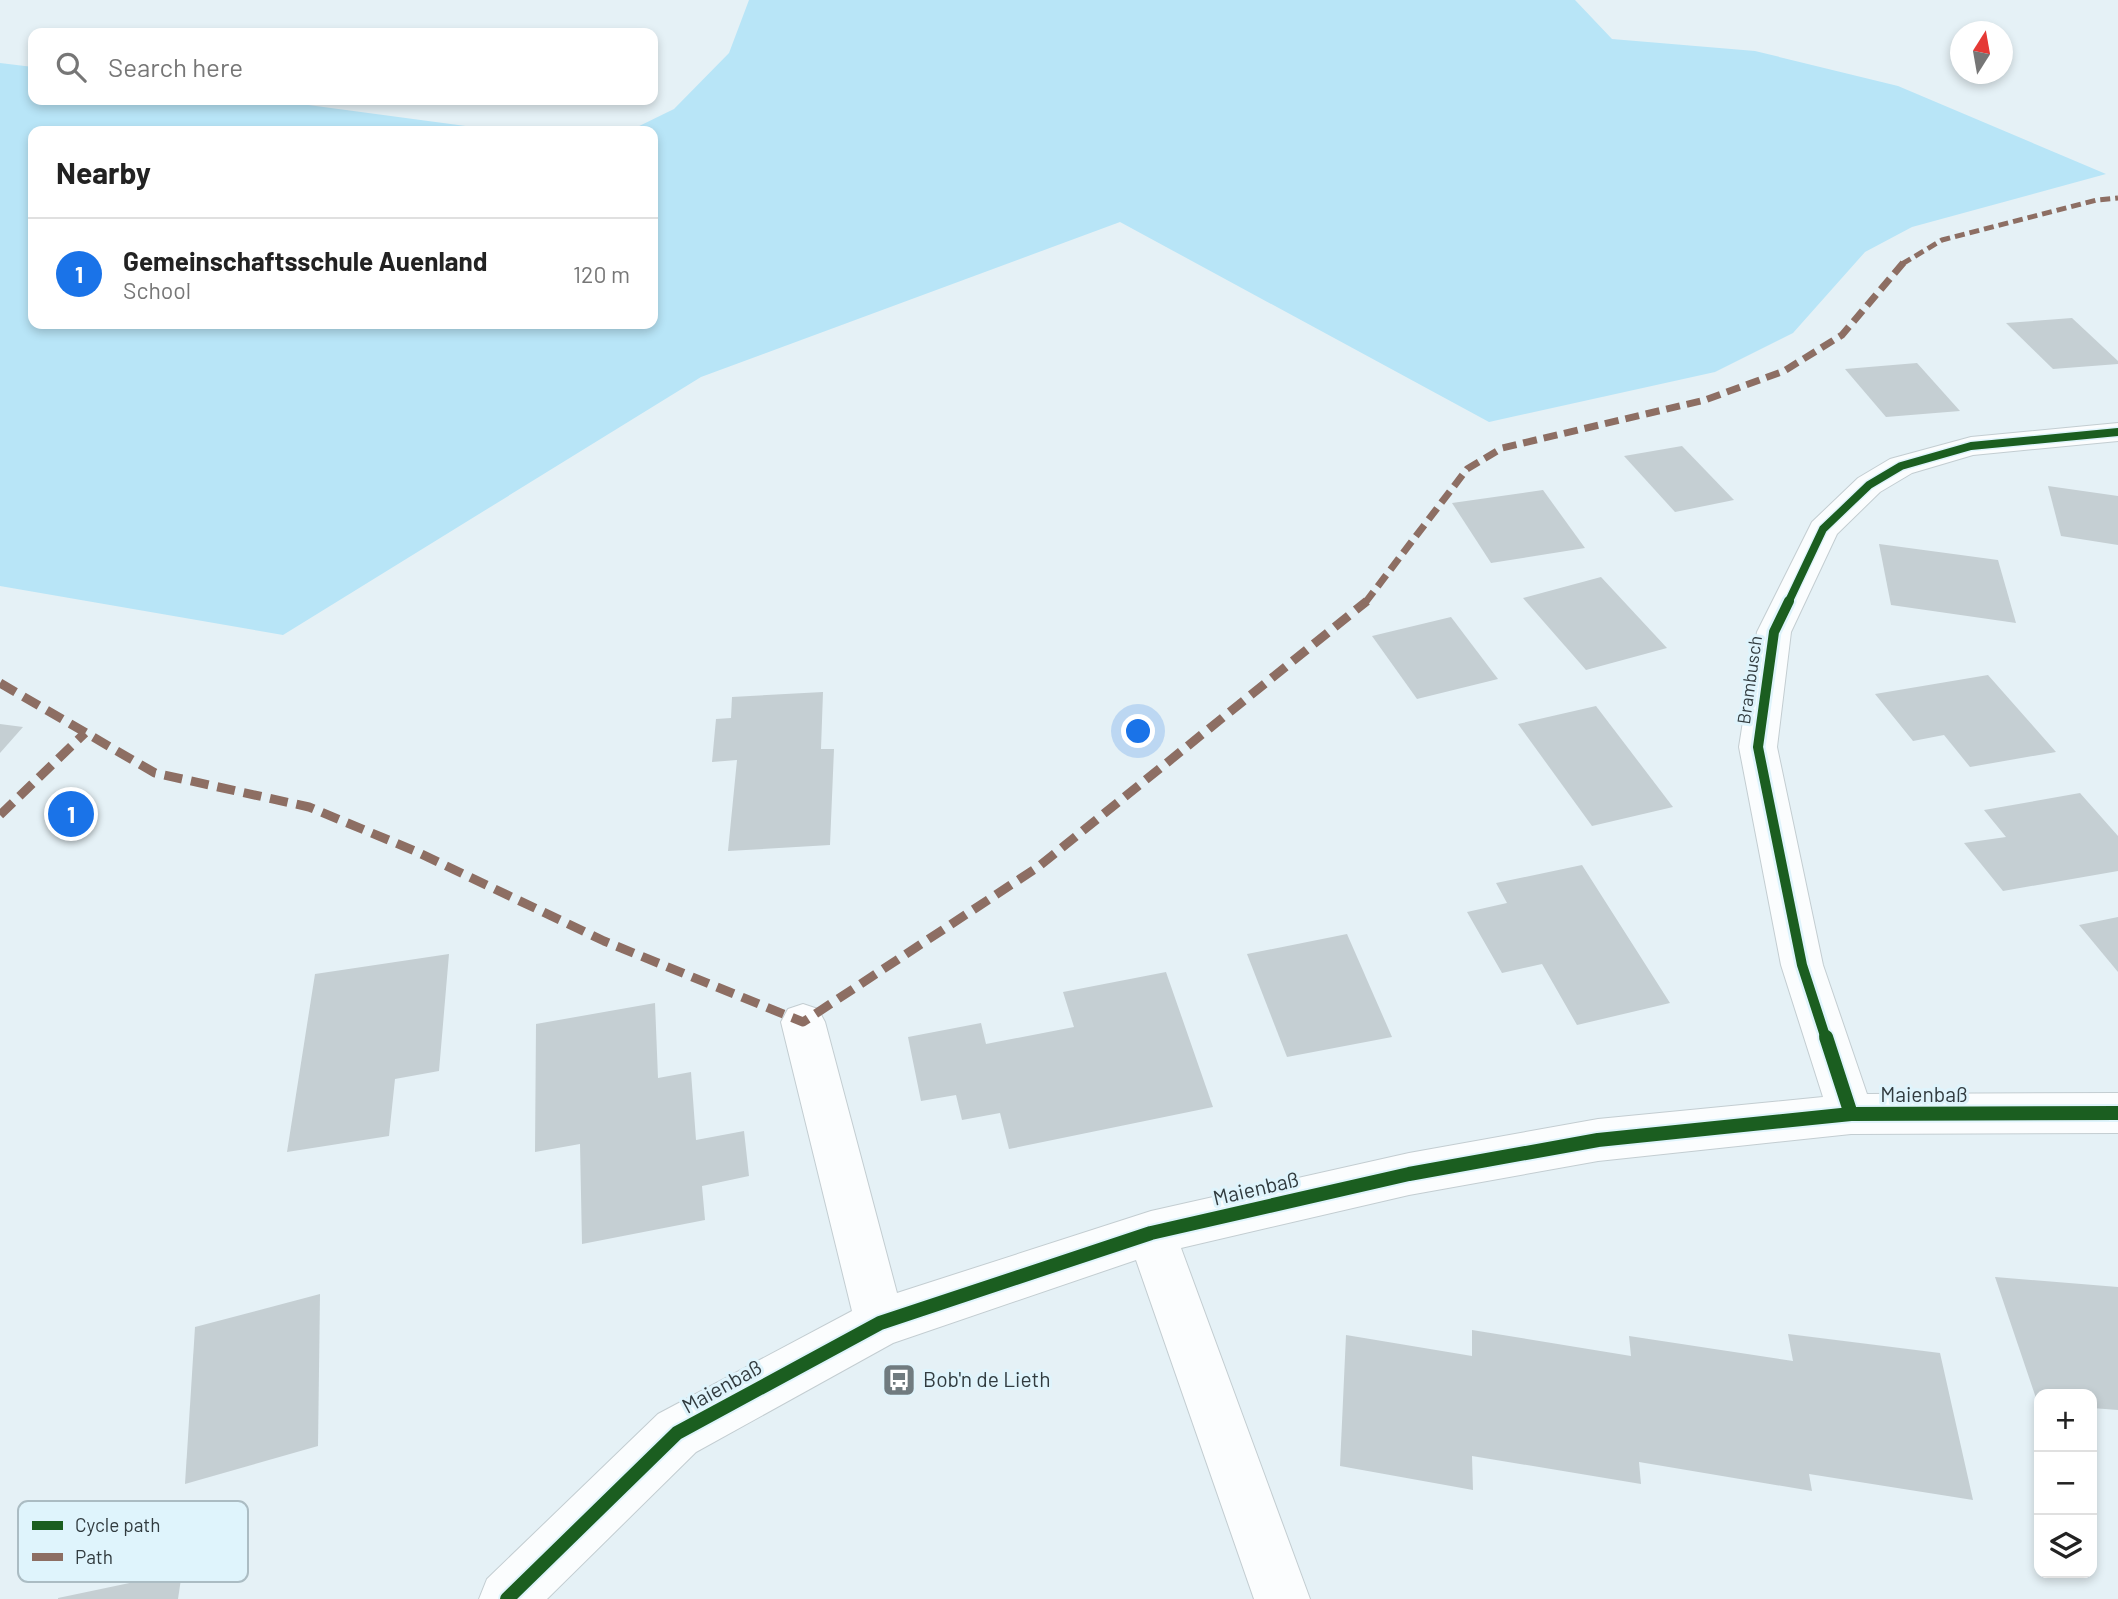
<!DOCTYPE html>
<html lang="en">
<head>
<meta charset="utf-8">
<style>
  :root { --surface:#fff; --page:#f6f6f6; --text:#222; --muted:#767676; --line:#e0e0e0; --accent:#1a73e8 }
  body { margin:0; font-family:Barlow,sans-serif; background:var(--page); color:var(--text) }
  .controls { position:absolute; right:21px; bottom:21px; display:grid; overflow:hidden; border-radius:14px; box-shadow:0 4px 10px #0003 }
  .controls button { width:63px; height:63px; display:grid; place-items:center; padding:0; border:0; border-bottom:2px solid var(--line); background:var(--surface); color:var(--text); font:35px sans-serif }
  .compass { position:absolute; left:1950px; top:21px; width:63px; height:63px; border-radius:50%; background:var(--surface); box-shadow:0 4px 10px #0003; rotate:11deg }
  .you { position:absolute; left:1139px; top:732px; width:24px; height:24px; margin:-18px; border:5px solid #fff; border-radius:50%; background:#1a73e8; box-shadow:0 0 0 10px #1a73e833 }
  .badge { display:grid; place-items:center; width:46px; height:46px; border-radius:50%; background:var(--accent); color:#fff; font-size:23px; font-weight:700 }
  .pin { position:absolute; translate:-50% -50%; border:4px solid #fff; box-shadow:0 2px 7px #0006 }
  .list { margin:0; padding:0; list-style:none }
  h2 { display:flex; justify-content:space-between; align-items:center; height:91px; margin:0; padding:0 28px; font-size:30px }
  h2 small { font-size:23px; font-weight:400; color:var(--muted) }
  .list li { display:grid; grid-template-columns:46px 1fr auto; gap:21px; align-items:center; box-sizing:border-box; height:112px; padding:0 28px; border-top:2px solid var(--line) }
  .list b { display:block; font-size:26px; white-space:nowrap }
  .list p { margin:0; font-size:23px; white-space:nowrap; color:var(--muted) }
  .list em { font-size:23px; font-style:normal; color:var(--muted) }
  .icon { flex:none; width:38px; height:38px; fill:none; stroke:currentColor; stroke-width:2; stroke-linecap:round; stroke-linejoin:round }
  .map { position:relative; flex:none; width:2118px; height:1599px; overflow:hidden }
  .search { position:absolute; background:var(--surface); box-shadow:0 4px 10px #0003; left:28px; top:28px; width:630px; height:77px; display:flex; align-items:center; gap:18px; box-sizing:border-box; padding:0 24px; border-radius:14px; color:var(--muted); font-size:26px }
  .panel { position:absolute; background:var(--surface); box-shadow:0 4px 10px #0003; left:28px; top:126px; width:630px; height:203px; border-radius:14px }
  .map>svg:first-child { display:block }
  .green { fill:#b8e5f7 }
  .building { fill:#c5cfd3 }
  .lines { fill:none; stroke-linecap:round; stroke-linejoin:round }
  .minor-casing { stroke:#c3cdd1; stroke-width:2 }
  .minor { fill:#fbfdfe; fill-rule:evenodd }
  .quiet-far2 { stroke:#8d6e63; stroke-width:5; stroke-dasharray:10 5; stroke-linecap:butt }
  .quiet-far1 { stroke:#8d6e63; stroke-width:7; stroke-dasharray:14 7; stroke-linecap:butt }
  .quiet { stroke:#8d6e63; stroke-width:9; stroke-dasharray:18 9; stroke-linecap:butt }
  .cycleway-far2-casing { stroke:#dff4fc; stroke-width:11 }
  .cycleway-far1-casing { stroke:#dff4fc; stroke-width:15 }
  .cycleway-casing { stroke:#dff4fc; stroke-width:18 }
  .cycleway-far2 { stroke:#1b5e20; stroke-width:8 }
  .cycleway-far1 { stroke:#1b5e20; stroke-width:10 }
  .cycleway { stroke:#1b5e20; stroke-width:14 }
  .labels { text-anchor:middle; stroke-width:6; stroke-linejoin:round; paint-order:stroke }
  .street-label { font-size:18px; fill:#313b3f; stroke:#dff4fc }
  .near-street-label { font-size:21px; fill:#313b3f; stroke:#dff4fc }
  .near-poi-label { font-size:21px; fill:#313b3f; stroke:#dff4fc; text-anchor:start }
  .key { fill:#dff4fc; stroke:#abbcc3; stroke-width:2 }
  .key-label { font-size:19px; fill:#313b3f }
</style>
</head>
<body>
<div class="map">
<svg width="2118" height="1599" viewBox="0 0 2118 1599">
  <rect width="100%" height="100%" fill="#e5f1f6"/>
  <path class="green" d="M749,0H1575L1612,39L1755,51L1898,86L2106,174L1912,227L1865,252L1793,333L1715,372L1489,422L1120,222L701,377L283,635L0,586V63L33,67V100H271L503,131H33V324H653V131H629L674,109L729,53Z"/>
  <g class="building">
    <path d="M2072,318L2118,361V364L2053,369L2006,323Z"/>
    <path d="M1917,363L1960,411L1886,417L1845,369Z"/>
    <path d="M1682,446L1734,500L1675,512L1624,456Z"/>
    <path d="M2048,486L2118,496V545L2061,536Z"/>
    <path d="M1543,490L1585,548L1491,563L1452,503Z"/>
    <path d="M1879,544L1998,560L2016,623L1891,605Z"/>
    <path d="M1601,577L1667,648L1586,670L1523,598Z"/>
    <path d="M1451,617L1498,679L1417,699L1372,636Z"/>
    <path d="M1988,675L2056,752L1970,767L1944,735L1913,741L1875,694Z"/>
    <path d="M823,692L821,749H834L830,845L728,851L737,760L712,762L716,719L731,718L732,697Z"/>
    <path d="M1596,706L1673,807L1592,826L1518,724Z"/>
    <path d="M0,724L23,727L0,753Z"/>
    <path d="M2080,793L2118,836V871L2003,891L1964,843L2006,837L1984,810Z"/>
    <path d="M1582,865L1670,1003L1577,1025L1542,964L1502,973L1467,912L1507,903L1496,883Z"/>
    <path d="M2118,917V972L2079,925Z"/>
    <path d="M1347,934L1392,1037L1287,1057L1247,954Z"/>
    <path d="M449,954L439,1071L395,1079L389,1136L287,1152L315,974Z"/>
    <path d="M1166,972L1213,1107L1009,1149L1000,1113L962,1120L956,1095L921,1101L908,1037L981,1023L986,1044L1074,1027L1063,992Z"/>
    <path d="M655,1003L658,1078L691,1072L696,1140L744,1131L749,1176L702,1186L705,1220L582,1244L580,1144L535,1152L536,1024Z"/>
    <path d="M1995,1277L2118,1287V1410L2092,1408V1394H2039V1407Z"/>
    <path d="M320,1294L318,1446L185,1484L195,1327Z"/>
    <path d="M1472,1330L1631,1356L1629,1336L1793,1361L1788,1334L1940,1353L1973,1500L1809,1474L1812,1491L1639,1462L1641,1484L1472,1456L1473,1490L1340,1466L1346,1335L1472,1356Z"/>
    <path d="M182,1572L178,1599H58V1598Z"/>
  </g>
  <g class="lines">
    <defs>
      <path id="minor" d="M2118,423V441L1973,455L1912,473L1880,492L1837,534L1791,632L1777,747L1823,965L1867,1094L2118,1093V1133L1851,1134L1598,1161L1409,1195L1181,1248L1310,1599H1254L1136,1260L893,1343L696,1452L547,1599H479L487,1579L658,1414L852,1311L781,1022L788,1009L803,1004L818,1009L825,1022L897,1293L1151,1211L1409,1153L1598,1119L1823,1097L1781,965L1739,747L1757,632L1812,522L1858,478L1890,459L1971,437Z"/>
    </defs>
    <use href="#minor" class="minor-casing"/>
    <use href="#minor" class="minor"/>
    <path class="quiet-far2" d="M1902,264L1942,240L2097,200L2118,198"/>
    <path class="quiet-far1" d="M1365,603L1467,469L1502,448L1705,400L1784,371L1842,335L1904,262"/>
    <g class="quiet">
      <path d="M0,683L155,773L309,807L415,851L604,941L803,1022L1038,867L1367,601"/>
      <path d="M0,815L85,733"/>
    </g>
    <defs>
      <path id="cycleway-far2" d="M1788,603L1823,529L1869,485L1901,466L1971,446L2118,432"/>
      <path id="cycleway-far1" d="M1789,601L1774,632L1758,747L1802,965L1826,1039"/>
      <g id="cycleway">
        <path d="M1826,1037L1851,1114"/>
        <path d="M507,1599L677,1433L880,1323L1151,1233L1409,1174L1598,1140L1851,1114L2118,1113"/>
      </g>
    </defs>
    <use href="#cycleway-far2" class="cycleway-far2-casing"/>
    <use href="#cycleway-far1" class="cycleway-far1-casing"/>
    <use href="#cycleway" class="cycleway-casing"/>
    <use href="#cycleway-far2" class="cycleway-far2"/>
    <use href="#cycleway-far1" class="cycleway-far1"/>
    <use href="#cycleway" class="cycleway"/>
  </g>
  <defs>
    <symbol id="bus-square" viewBox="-11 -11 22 22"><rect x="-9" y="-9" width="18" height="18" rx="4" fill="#707b7f" stroke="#dff4fc"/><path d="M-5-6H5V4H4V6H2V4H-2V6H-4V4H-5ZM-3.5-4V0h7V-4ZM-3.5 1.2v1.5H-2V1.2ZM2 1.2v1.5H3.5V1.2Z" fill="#fff"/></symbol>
  </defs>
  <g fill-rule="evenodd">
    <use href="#bus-square" x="880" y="1361" width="38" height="38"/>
  </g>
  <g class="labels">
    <g class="street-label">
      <text transform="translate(1750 680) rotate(-82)" y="6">Brambusch</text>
    </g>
    <g class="near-street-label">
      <text x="1924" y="1102">Maienbaß</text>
      <text transform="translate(1256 1189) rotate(-13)" y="7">Maienbaß</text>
      <text transform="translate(722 1387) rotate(-29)" y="7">Maienbaß</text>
    </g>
    <g class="near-poi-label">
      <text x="923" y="1387">Bob'n de Lieth</text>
    </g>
  </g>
  <rect x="18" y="1501" width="230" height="81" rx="10" class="key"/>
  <rect x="32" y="1521" width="31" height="9" fill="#1b5e20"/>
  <rect x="32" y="1553" width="31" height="8" fill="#8d6e63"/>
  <g class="key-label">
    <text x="75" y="1532">Cycle path</text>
    <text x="75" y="1564">Path</text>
  </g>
</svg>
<div class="controls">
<button>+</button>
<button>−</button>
<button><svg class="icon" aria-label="layers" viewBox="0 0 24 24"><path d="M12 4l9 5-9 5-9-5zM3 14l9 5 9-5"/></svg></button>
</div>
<svg class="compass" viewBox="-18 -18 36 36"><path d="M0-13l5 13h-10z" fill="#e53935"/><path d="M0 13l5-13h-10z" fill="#767676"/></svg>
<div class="you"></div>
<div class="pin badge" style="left:71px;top:814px">1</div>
<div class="search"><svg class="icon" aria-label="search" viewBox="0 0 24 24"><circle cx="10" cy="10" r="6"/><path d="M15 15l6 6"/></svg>Search here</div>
<section class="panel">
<h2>Nearby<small></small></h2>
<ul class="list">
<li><span class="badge">1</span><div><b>Gemeinschaftsschule Auenland</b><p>School</p></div><em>120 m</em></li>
</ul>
</section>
</div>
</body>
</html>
